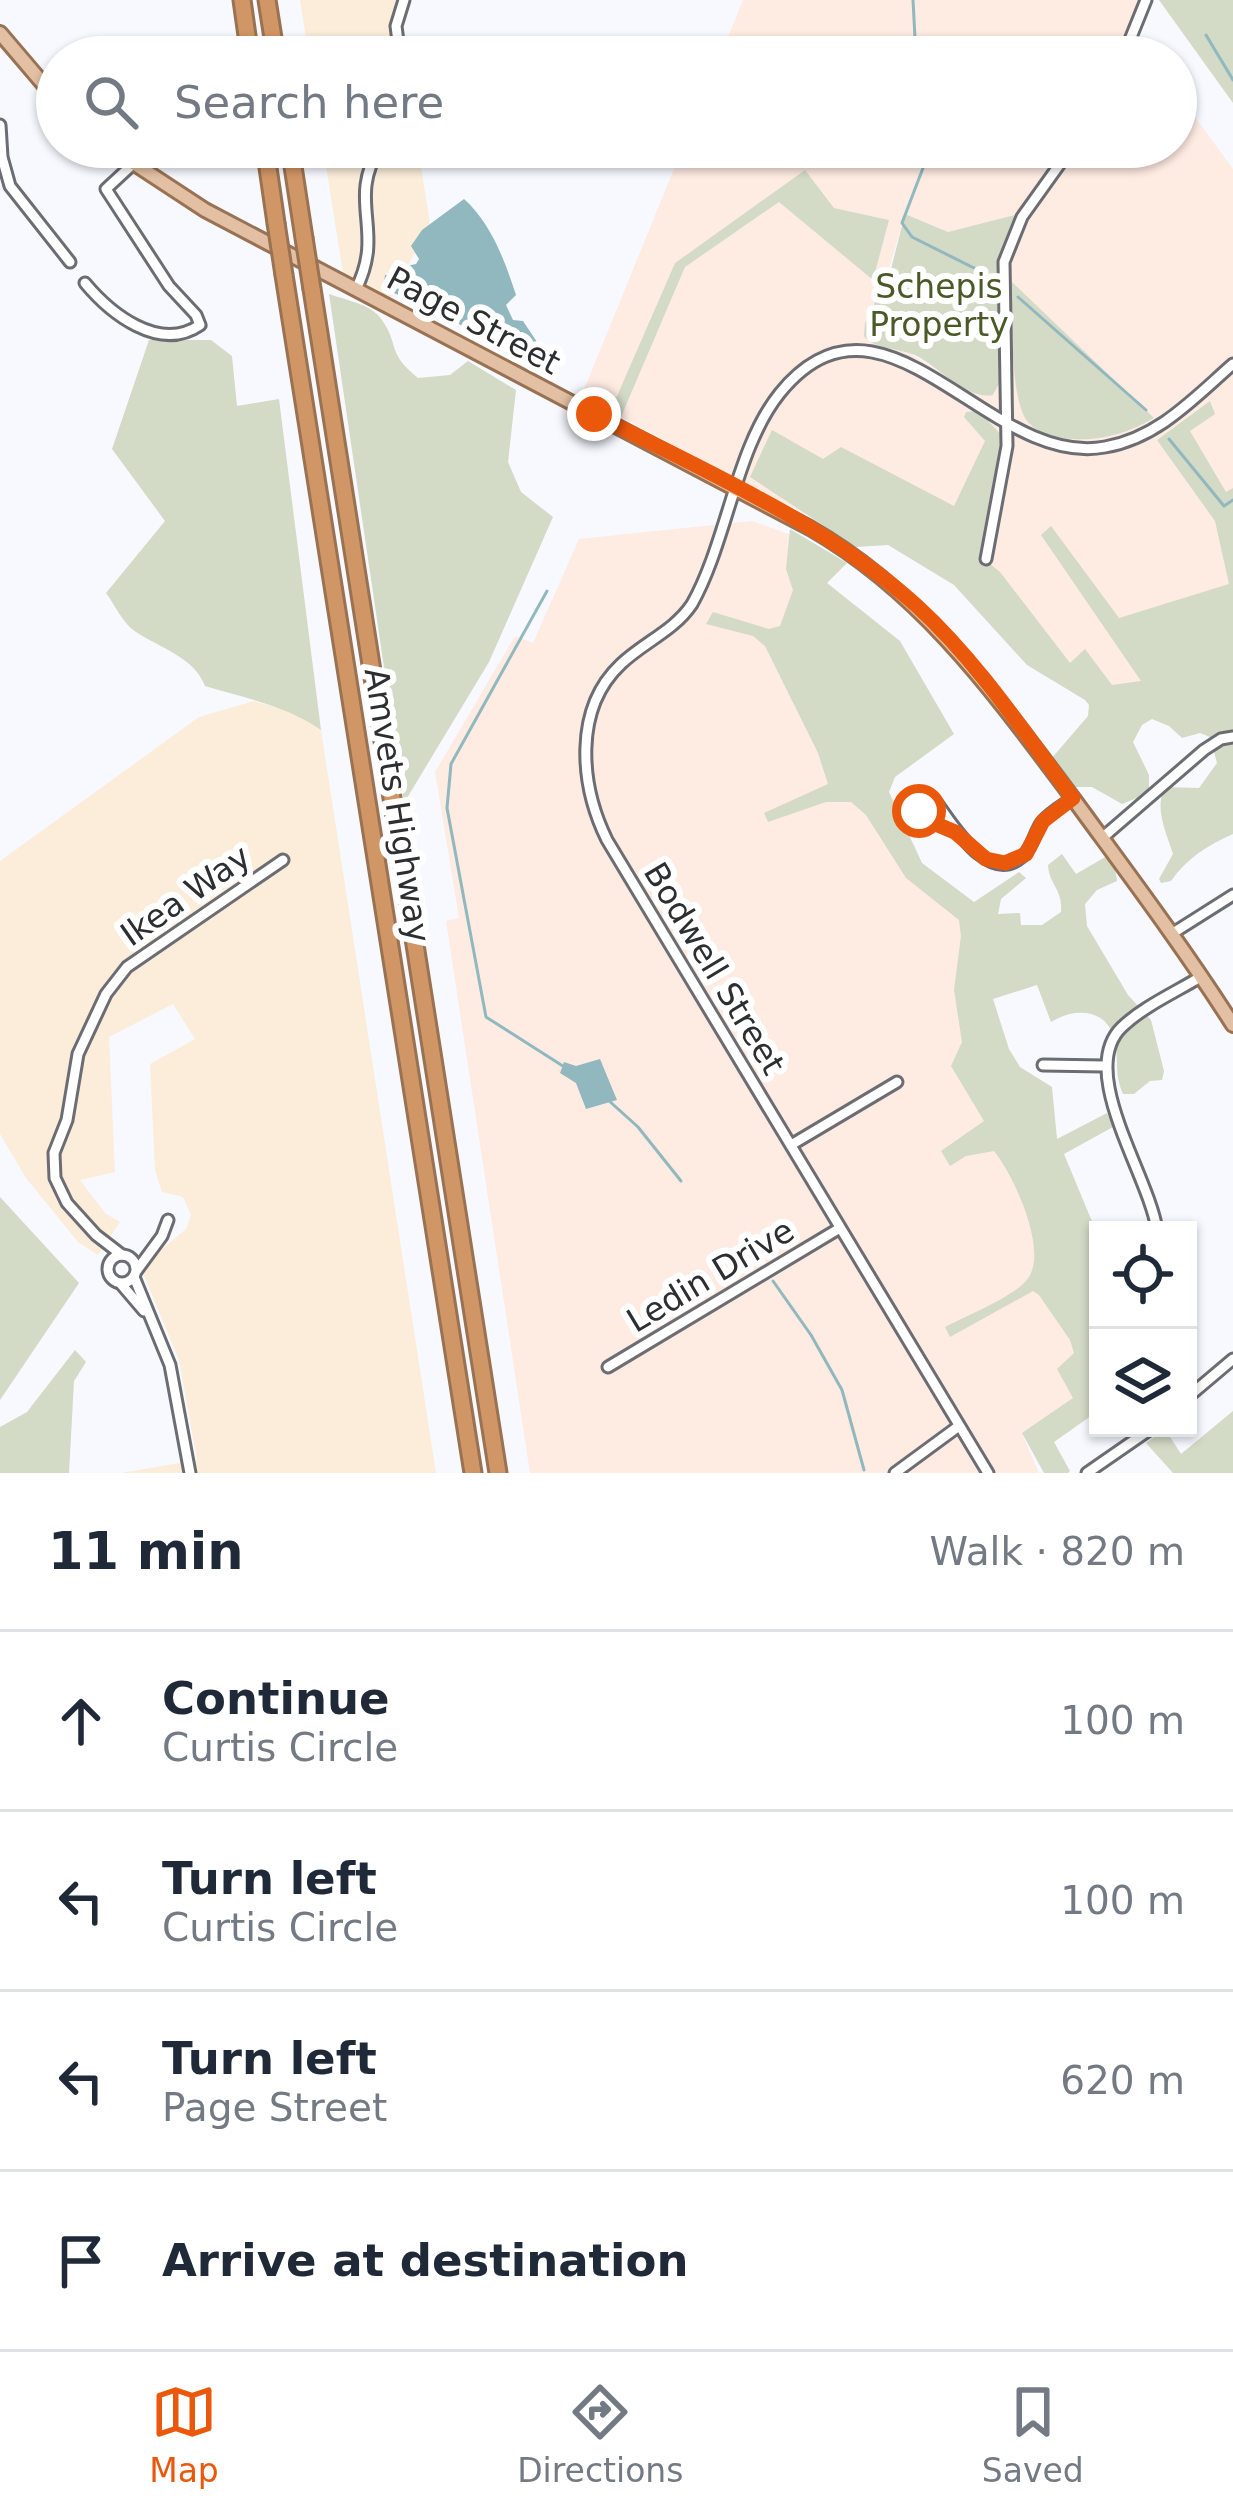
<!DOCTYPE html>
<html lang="en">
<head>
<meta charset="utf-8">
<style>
  :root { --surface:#fff; --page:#f2f2f3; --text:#1f2937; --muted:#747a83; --line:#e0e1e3; --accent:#ea580c }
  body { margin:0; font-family:"DejaVu Sans",sans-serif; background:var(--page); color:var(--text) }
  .controls { position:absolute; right:36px; bottom:36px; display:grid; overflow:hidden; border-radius:0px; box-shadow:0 3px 9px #0004 }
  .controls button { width:108px; height:108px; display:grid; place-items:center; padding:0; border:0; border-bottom:3px solid var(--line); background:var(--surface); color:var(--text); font:60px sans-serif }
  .stop { position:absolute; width:36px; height:36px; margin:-27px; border:9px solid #ea580c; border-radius:50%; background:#fff }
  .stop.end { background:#ea580c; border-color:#fff; box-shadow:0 3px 12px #0008 }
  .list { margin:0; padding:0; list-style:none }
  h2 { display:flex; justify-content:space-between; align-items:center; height:156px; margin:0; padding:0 48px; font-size:51px }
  h2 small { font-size:39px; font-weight:400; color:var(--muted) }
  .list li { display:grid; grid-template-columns:78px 1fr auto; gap:36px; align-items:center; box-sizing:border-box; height:180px; padding:0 48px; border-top:3px solid var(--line) }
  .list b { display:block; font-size:45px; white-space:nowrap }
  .list p { margin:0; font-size:39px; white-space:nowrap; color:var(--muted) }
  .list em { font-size:39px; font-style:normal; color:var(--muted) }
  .icon { flex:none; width:66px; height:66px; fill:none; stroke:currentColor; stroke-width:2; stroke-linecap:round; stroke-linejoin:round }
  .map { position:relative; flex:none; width:1233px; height:1473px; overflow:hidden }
  .search { position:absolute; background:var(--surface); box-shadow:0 3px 9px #0004; left:36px; right:36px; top:36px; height:132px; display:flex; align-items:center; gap:30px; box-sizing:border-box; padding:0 42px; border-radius:66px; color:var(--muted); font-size:45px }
  .sheet { height:876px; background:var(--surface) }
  nav { display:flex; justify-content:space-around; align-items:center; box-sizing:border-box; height:168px; border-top:3px solid var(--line); background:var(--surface); font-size:33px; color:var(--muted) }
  nav a { display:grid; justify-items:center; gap:6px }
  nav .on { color:var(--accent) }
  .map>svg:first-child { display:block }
  .commercial { fill:#fbedda }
  .industrial { fill:#feebe2; fill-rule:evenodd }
  .green { fill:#d3dac6 }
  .water { fill:#90b8be }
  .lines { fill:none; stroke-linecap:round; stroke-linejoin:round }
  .stream { stroke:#90b8be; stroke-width:3 }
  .minor-casing { stroke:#6c6d73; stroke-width:15 }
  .major-casing { stroke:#987252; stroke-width:18 }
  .highway-casing { stroke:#987252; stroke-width:21 }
  .minor { stroke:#fff; stroke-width:9 }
  .major { stroke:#e3c0a3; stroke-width:12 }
  .highway { stroke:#d19665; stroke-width:15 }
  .highway-bridge-casing { stroke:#987252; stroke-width:21; stroke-linecap:butt }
  .highway-bridge { stroke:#d19665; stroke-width:15 }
  .route { stroke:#ea580c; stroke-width:15 }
  .labels { text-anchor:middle; stroke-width:12; stroke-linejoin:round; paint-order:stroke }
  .park-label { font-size:33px; fill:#4b5928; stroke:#fff }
  .street-label { font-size:33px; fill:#2d2e30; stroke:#fff }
</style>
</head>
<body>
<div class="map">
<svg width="1233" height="1473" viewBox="0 0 1233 1473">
  <rect width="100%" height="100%" fill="#f7f9ff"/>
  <g class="commercial">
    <path d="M300,0H409L398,19L404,57H309Z"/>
    <path d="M323,147H418L430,224L391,298L343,273Z"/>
    <path d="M254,701L298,714L321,730L436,1473H121L197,1460L179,1360L143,1273L150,1259L186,1229L191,1215L183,1197L162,1192L155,1170L150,1064L195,1039L173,1004L109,1037L115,1172L80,1180L105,1213L120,1222L98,1255L78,1242L26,1178L0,1134V861L199,717Z"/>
  </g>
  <g class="industrial">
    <path d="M743,0H1152L1131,57H720Z"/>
    <path d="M1176,91L1233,169V602L1186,669L1125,713L1073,679L834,462L805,515L621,417L685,267L780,201L872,279L889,220L834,208L805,170L675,263L610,412L581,397L683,147H1176ZM905,214L948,232L1015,216L997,265L1000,382L994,395H979L911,354L868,341ZM1013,283L1154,418L1153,419L1097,438L1048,435L1031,426Z"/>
    <path d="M752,521L802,539L808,622L918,865L975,903L965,996L1098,1394L1023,1436L1039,1473H530L446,921L459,918L435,772L515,636L533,643L579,539Z"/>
  </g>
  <g class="green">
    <path d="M1159,0H1233V103Z"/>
    <path d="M805,170L834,208L889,220L873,280L779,202L685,267L621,417L610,412L675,263Z"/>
    <path d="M905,214L948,232L1015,215L996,274L1000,382L993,395C967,400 940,368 917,356C900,348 876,350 864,336L865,323L891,269Z"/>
    <path d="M1011,281L1154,418C1128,433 1102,441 1072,439C1056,438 1039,435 1028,422C1009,400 1013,313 1011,281Z"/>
    <path d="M329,294C345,300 372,304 382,320C400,346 386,352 418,378L450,375L468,361L516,390L508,462L521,492L553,517L489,662L404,803Z"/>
    <path d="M149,340H211L232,356L237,406L279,399L321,730C287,706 245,698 205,686C194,657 160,648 136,632C123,624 115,605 106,593L165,521L112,449Z"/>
    <path d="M1210,401L1215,414L1190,431L1226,492L1233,488V834C1208,845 1187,858 1171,881L1161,883L1159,879L1173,854C1166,831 1154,809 1165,787L1199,788L1217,763L1210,737L1200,733L1182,738L1169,726L1152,719L1142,725L1133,742L1149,775V793L1122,804L1092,787H1074L1051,759L1088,716L1089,705L1085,700L1027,665L954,585L888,545L856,547L750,477L772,430L823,459L841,447L954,506L985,441L964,417L966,412L979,411L1003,437L989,563L1000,572L1070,663L1085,649L1112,685L1141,681L1041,535L1051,526L1119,618L1229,584L1215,521L1157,440Z"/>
    <path d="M790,529L847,563L827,583L900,641L954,734L895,777L889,792L922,863L974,902L1019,872L1026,878L1001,899L998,914L1020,913L1021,925H1042L1061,912C1063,889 1049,885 1048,865L1062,854L1076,874L1107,856L1114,862L1117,881L1097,890L1085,904L1087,926L1128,995L1151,1020L1164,1071L1162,1080L1150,1081L1134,1094H1123C1115,1076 1118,1065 1116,1047C1112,1010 1078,1005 1051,1022L1037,985L993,999L1009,1049L1020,1067L1052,1087L1057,1139L1107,1113L1113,1127L1064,1154L1098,1236L1093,1288L1098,1309V1411L1054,1442L1070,1471L1068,1473H1044L1022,1433L1073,1398L1057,1369L1074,1353L1070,1340L1039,1295L1033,1291L950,1337L945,1327C966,1316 1012,1297 1026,1281C1051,1254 1013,1174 994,1151L966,1156L950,1166L941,1151L984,1121L951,1066L962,1042L954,990L961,936L959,920L906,878L866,815L851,802H826L768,822L764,813L828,784L818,753L765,646L753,636L706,624L713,612L769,629L780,626L793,590L786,569Z"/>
    <path d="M0,1197L79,1283L0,1400Z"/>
    <path d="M75,1350L86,1362L74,1381L69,1473H0V1427L27,1412Z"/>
    <path d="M1233,1411V1473H1173L1146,1443L1165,1429L1181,1454Z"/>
  </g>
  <g class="water">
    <path d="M464,199C491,223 505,261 516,295L506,305L513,320L523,321L555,369L547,373L490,339L392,292L384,282L385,275L401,274L407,266L416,264L419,259L411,246L422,230Z"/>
    <path d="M600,1059L617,1100L586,1109L576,1083L560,1073L564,1062L576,1066Z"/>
  </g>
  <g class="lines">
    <g class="stream">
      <path d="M913,0L916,57"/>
      <path d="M1206,35L1233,80"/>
      <path d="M931,147L902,223L912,237L986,274"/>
      <path d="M1018,297L1146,410"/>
      <path d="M1169,439L1224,506L1233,500"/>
      <path d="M547,591L451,764L447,808L486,1017L566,1068"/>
      <path d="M607,1099L638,1127L681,1181"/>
      <path d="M773,1281L811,1335L842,1390L864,1470"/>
    </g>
    <defs>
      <g id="minor">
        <path d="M400,57L396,26L404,0"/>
        <path d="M1123,57L1146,0"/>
        <path d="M0,125L2,157L10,186L70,262"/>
        <path d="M85,283C110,313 159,353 200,325L196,315L169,286L106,189L133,164"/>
        <path d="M356,289C386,230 346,202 380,147"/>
        <path d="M986,559L1007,446L1004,262L1022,217L1072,147"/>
        <path d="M955,832L921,817L922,802H936C952,823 988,887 1023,856C1033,847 1034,833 1042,822C1049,813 1063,805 1073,798"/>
        <path d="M1102,838L1204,750L1221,739L1233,737"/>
        <path d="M1173,933L1233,895"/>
        <path d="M1043,1065L1104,1066"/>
        <path d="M791,1145L897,1082"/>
        <path d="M1157,1230C1149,1175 1076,1071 1122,1027C1144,1006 1176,992 1202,976"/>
        <circle cx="122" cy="1269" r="14"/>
        <path d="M122,1255L96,1235L67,1203L55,1178L54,1153L67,1120L78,1054L106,994L127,967L283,860"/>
        <path d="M137,1270L162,1236L168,1220"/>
        <path d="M134,1277L170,1365L190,1473"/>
        <path d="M121,1284L144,1311"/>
        <path d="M608,1367L840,1228"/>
        <path d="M1188,1397L1233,1359"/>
        <path d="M895,1473L959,1426"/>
        <path d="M988,1473L607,840C580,785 573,709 621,664C644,642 674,631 692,604C727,542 736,447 780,393C884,265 988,469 1105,447C1158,438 1194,398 1233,364"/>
        <path d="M1087,1473L1152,1428"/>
      </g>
      <g id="major">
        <path d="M0,33L57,100"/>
        <path d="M109,147L205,210L810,528C925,594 997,697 1075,801C1129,875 1184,948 1233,1025"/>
      </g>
      <g id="highway">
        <path d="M242,0L250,57"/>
        <path d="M267,0L276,57"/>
        <path d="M265,147L276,223"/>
        <path d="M290,147L304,238"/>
        <path d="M284,275L473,1473"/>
        <path d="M312,289L498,1473"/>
      </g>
    </defs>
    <use href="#minor" class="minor-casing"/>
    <use href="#major" class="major-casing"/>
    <use href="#highway" class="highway-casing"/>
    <use href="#minor" class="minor"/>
    <use href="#major" class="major"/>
    <use href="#highway" class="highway"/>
    <defs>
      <g id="highway-bridge">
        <path d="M276,223L284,275"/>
        <path d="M304,238L312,289"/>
      </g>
    </defs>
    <use href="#highway-bridge" class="highway-bridge-casing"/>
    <use href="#highway-bridge" class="highway-bridge"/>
  </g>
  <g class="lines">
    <path class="route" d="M594,414C704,471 824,522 917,606C978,662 1024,732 1073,798L1043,821L1026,854L1005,863L986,859L955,832L924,819L919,811"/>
  </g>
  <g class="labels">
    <g class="park-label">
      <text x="939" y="298">Schepis<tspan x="939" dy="38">Property</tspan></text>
    </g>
    <g class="street-label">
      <text transform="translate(474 320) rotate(28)" y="12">Page Street</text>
      <text transform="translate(398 805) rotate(81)" y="12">Amvets Highway</text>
      <text transform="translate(185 895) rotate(-35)" y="12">Ikea Way</text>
      <text transform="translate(715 968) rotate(59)" y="12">Bodwell Street</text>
      <text transform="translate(710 1275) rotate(-31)" y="12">Ledin Drive</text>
    </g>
  </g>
</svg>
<div class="controls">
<button><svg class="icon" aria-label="locate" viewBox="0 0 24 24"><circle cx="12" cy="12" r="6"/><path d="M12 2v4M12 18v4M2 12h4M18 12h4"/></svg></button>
<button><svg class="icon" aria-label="layers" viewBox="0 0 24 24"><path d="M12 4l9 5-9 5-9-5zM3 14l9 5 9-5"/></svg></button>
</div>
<div class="stop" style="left:919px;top:811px"></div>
<div class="stop end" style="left:594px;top:414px"></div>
<div class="search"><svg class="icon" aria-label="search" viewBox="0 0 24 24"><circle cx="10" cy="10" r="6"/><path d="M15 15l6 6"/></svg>Search here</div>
</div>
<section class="sheet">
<h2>11 min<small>Walk · 820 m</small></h2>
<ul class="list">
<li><svg class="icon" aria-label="ahead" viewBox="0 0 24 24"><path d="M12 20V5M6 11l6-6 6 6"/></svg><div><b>Continue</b><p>Curtis Circle</p></div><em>100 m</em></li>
<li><svg class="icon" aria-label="left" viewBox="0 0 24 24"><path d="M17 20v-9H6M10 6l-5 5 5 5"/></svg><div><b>Turn left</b><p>Curtis Circle</p></div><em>100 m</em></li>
<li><svg class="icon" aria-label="left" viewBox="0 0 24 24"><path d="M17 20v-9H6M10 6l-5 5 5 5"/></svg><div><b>Turn left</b><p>Page Street</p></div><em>620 m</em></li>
<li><svg class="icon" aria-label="arrive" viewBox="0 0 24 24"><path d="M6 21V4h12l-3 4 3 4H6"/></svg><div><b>Arrive at destination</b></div></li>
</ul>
</section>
<nav>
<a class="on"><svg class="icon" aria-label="map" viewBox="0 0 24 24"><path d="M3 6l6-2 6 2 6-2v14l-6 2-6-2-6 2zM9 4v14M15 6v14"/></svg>Map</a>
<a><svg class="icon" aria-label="directions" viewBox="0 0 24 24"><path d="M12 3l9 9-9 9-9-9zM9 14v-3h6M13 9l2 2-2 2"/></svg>Directions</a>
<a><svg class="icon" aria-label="saved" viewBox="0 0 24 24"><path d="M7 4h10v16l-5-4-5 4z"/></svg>Saved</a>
</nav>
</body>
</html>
